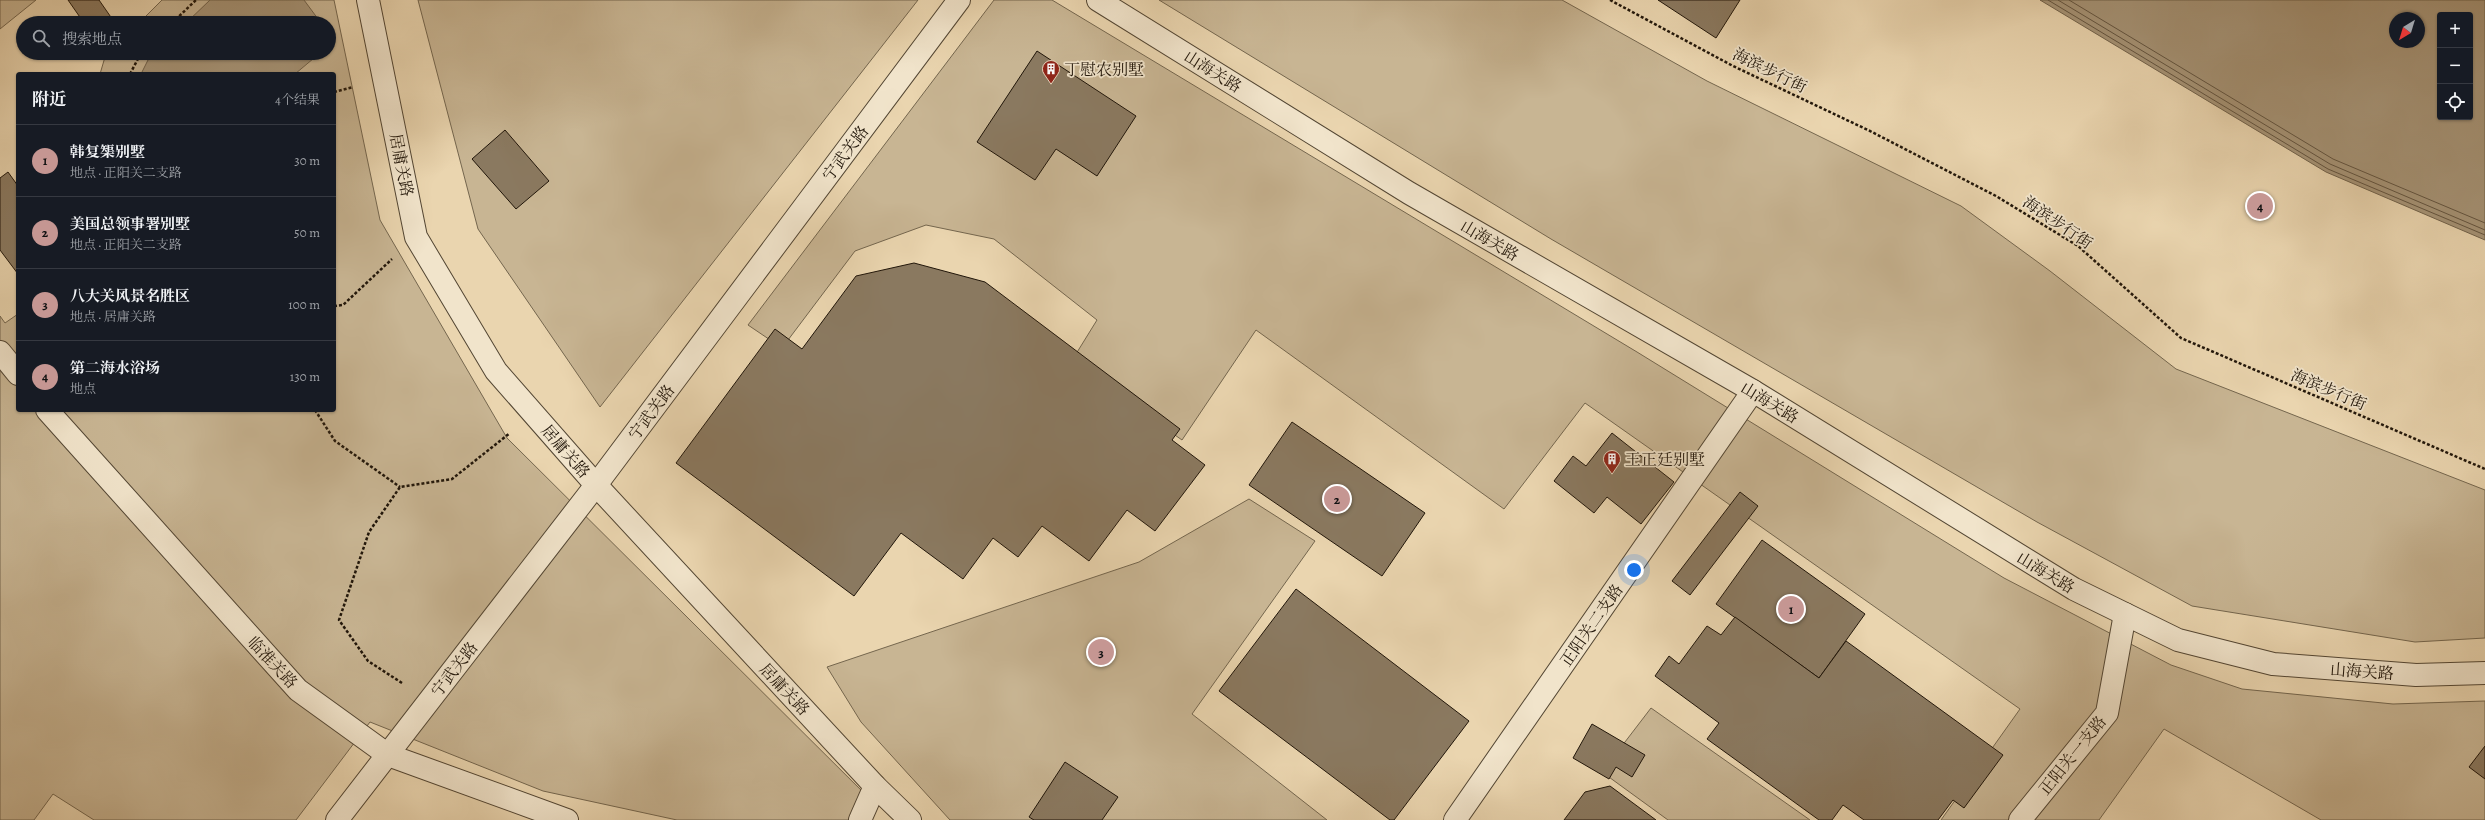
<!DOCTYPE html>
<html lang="zh">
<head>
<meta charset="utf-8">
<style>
  :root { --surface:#171b24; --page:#242831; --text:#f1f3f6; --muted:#9ea1a6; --line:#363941; --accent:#c59692 }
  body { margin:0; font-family:Alegreya,"Noto Serif SC",serif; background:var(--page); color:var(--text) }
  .controls { position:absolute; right:12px; top:12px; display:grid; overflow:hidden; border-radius:4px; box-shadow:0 1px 3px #0004 }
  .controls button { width:36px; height:36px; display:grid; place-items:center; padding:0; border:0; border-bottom:1px solid var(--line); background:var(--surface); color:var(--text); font:20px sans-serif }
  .compass { position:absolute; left:2389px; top:12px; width:36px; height:36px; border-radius:50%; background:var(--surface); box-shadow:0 1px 3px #0004; rotate:218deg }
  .you { position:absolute; left:1634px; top:570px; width:14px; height:14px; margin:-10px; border:3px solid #fff; border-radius:50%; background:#1a73e8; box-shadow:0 0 0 6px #1a73e833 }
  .badge { display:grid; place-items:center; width:26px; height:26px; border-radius:50%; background:var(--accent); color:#111; font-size:13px; font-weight:700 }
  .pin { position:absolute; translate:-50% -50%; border:2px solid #fff; box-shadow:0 1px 4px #0006 }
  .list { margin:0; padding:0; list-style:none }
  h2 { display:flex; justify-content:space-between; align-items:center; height:52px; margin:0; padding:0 16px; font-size:17px }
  h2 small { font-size:13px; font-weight:400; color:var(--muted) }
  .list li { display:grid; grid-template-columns:26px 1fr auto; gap:12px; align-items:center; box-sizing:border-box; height:72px; padding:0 16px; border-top:1px solid var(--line) }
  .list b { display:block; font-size:15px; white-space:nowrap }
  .list p { margin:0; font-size:13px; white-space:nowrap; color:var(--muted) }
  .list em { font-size:13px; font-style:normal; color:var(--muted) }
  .icon { flex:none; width:22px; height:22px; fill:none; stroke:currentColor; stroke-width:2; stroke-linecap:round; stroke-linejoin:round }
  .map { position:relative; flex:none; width:2485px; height:820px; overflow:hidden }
  .search { position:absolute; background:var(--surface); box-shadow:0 1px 3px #0004; left:16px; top:16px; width:320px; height:44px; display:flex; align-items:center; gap:10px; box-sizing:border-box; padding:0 14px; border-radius:22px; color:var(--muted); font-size:15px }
  .panel { position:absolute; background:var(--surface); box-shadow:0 1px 3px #0004; left:16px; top:72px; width:320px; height:340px; border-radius:4px }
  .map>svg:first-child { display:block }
  .green { fill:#c8b593; stroke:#74664e }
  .water { fill:#a69477; stroke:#71624b; fill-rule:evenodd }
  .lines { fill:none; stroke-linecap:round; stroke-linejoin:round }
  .shore { stroke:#645540; stroke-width:1 }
  .building { fill:#8a7960; stroke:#21160a }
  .street-casing { stroke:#534633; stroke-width:24 }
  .path { stroke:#21160a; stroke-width:2.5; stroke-dasharray:3 2; stroke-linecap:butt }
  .street { stroke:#f1e4cb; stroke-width:22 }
  .labels { text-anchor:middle; stroke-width:3.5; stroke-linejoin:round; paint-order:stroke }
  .poi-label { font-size:16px; fill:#21160a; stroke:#f1e4cb; text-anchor:start }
  .street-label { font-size:16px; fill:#21160a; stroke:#f1e4cb }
</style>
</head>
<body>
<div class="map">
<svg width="2485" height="820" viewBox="0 0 2485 820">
  <rect width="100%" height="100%" fill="#ead5af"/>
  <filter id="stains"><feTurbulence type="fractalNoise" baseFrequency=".005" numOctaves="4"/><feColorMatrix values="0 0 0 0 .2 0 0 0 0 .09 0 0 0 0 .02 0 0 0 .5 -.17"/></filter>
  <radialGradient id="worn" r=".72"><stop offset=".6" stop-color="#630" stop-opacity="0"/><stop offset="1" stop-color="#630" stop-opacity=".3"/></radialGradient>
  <g class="green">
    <path d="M0,0H36L0,29Z"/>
    <path d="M162,0H334L380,220L507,438L874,803L855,820H677L543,791L370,722L296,820H94L53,794L34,820H0V316L5,323L18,314V410H334V74H100L105,57L109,53H329V23H139Z"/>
    <path d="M418,0H918L600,407L478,229Z"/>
    <path d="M994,0H1052L1637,352L2004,578L2171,665L2242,689L2393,704L2485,701V820H2321L2164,729L2099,820H1941L2020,709L1585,403L1504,509L1256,330L1182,440L1071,362L1097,320L994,239L926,225L855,251L782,348L748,325Z"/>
    <path d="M1159,0H1562L1707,81L1961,206L2050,271L2176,369L2485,490V638L2415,642L2192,606L2037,522L1551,239Z"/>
    <path d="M1249,499L1315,541L1192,714L1327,820H950L861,722L827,667L1139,562Z"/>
    <path d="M1651,708L1810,820H1668L1602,772Z"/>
  </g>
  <g class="water">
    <path d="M210,0H304L321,23H186Z"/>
    <path d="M2040,0H2485V240L2326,172ZM2440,15H2470V117H2440ZM2395,18H2419V42H2395Z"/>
    <path d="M156,53H320L295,74H141L148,60Z"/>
  </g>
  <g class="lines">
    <g class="shore">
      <path d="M2048,0L2328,169L2485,235"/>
      <path d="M2058,0L2330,164L2485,230"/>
      <path d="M2069,0L2333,159L2485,223"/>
    </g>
  </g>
  <g class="building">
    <path d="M68,0H99L115,23H84Z"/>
    <path d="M1658,0H1740L1716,38Z"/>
    <path d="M1037,51L1136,116L1097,176L1056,149L1035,180L977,142Z"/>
    <path d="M505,130L549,181L516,209L472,159Z"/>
    <path d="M8,172L18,186V274L0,250V178Z"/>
    <path d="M914,263L985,282L1180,429L1172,440L1205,465L1155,531L1127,510L1089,561L1042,526L1018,557L993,538L963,579L901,533L854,596L676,463L775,329L802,349L856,276Z"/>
    <path d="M1292,422L1425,513L1382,576L1249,485Z"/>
    <path d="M1612,433L1674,482L1641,524L1607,497L1594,513L1554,481L1573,456L1586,466Z"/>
    <path d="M1740,492L1758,506L1690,595L1672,581Z"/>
    <path d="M1762,540L1865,614L1819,678L1716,604Z"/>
    <path d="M1296,589L1469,721L1394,820H1390L1219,691Z"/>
    <path d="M1735,617L1819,678L1846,641L2003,755L1964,808L1953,800L1938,820H1864L1843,805L1832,820H1819L1707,739L1719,723L1655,676L1669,656L1679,664L1707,626L1721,635Z"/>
    <path d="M1592,724L1645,755L1632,777L1616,767L1609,779L1573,758Z"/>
    <path d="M2485,746V779L2469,767Z"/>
    <path d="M1065,762L1118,797L1102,820H1034L1029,817Z"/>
    <path d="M1610,786L1656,820H1564L1585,792Z"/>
  </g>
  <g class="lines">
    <defs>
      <g id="street">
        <path d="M368,0L416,237L496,371L596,485L875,786L910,820"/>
        <path d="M1098,0L1409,193L1753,391L2074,589L2178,640L2273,664L2416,675L2485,673"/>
        <path d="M0,352L18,374"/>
        <path d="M47,410L298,690L388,755L567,820"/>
        <path d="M337,820L596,485L959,0"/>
        <path d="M860,820L875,786"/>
        <path d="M1455,820L1753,391"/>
        <path d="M2020,820L2107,713L2125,614"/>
      </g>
    </defs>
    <use href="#street" class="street-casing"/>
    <g class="path">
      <path d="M1610,0L1733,66L1870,131L1996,196L2078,246L2181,338L2485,469"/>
      <path d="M172,23L196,0"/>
      <path d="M130,74L141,53"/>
      <path d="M334,92L353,87"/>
      <path d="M334,306L343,305L392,259"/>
      <path d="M315,410L335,441L400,487"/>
      <path d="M402,683L368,661L339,620L369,532L400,487L452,479L510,433"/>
    </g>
    <use href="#street" class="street"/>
  </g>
  <defs>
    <symbol id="building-pin" viewBox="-11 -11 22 30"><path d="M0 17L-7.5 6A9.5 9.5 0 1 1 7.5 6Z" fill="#8f2418" stroke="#f1e4cb"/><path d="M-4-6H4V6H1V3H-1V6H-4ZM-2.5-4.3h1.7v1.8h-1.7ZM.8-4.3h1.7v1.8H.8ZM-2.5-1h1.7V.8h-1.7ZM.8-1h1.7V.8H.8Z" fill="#fff"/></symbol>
  </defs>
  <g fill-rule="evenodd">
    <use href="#building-pin" x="1041" y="59" width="20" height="27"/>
    <use href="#building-pin" x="1602" y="449" width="20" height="27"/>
  </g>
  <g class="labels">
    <g class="poi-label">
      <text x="1064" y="75">丁慰农别墅</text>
      <text x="1625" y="465">王正廷别墅</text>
    </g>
    <g class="street-label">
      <text transform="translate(1770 70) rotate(26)" y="6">海滨步行街</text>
      <text transform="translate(1213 71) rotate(32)" y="6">山海关路</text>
      <text transform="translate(845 153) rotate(-53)" y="6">宁武关路</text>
      <text transform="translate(402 165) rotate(79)" y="6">居庸关路</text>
      <text transform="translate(2058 222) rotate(34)" y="6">海滨步行街</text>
      <text transform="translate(1490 240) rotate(30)" y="6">山海关路</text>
      <text transform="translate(2329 389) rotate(23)" y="6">海滨步行街</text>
      <text transform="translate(1770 402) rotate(31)" y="6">山海关路</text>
      <text transform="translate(651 412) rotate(-53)" y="6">宁武关路</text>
      <text transform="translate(566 451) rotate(49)" y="6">居庸关路</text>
      <text transform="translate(2046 572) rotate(31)" y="6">山海关路</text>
      <text transform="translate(1591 625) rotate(-55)" y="6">正阳关二支路</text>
      <text transform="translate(273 662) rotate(47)" y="6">临淮关路</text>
      <text transform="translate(454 669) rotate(-52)" y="6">宁武关路</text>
      <text transform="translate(2362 671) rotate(4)" y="6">山海关路</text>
      <text transform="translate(785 689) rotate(47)" y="6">居庸关路</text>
      <text transform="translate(2072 755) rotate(-51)" y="6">正阳关一支路</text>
    </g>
  </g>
  <rect width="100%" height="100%" filter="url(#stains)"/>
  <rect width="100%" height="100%" fill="url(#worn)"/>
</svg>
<div class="controls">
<button>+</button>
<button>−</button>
<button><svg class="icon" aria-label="locate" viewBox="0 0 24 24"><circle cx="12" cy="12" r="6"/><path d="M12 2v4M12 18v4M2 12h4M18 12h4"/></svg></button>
</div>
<svg class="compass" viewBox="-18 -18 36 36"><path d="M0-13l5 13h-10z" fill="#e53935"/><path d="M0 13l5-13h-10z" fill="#9ea1a6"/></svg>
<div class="you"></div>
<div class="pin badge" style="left:1791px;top:609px">1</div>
<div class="pin badge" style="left:1337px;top:499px">2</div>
<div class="pin badge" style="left:1101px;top:652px">3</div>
<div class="pin badge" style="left:2260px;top:206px">4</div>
<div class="search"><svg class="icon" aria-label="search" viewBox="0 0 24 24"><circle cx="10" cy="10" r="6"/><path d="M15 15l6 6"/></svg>搜索地点</div>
<section class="panel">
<h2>附近<small>4个结果</small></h2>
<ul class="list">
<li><span class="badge">1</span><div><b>韩复榘别墅</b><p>地点 · 正阳关二支路</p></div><em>30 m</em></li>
<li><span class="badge">2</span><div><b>美国总领事署别墅</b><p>地点 · 正阳关二支路</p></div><em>50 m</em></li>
<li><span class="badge">3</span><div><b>八大关风景名胜区</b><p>地点 · 居庸关路</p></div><em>100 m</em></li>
<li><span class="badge">4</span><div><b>第二海水浴场</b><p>地点</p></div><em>130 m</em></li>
</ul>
</section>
</div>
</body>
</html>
